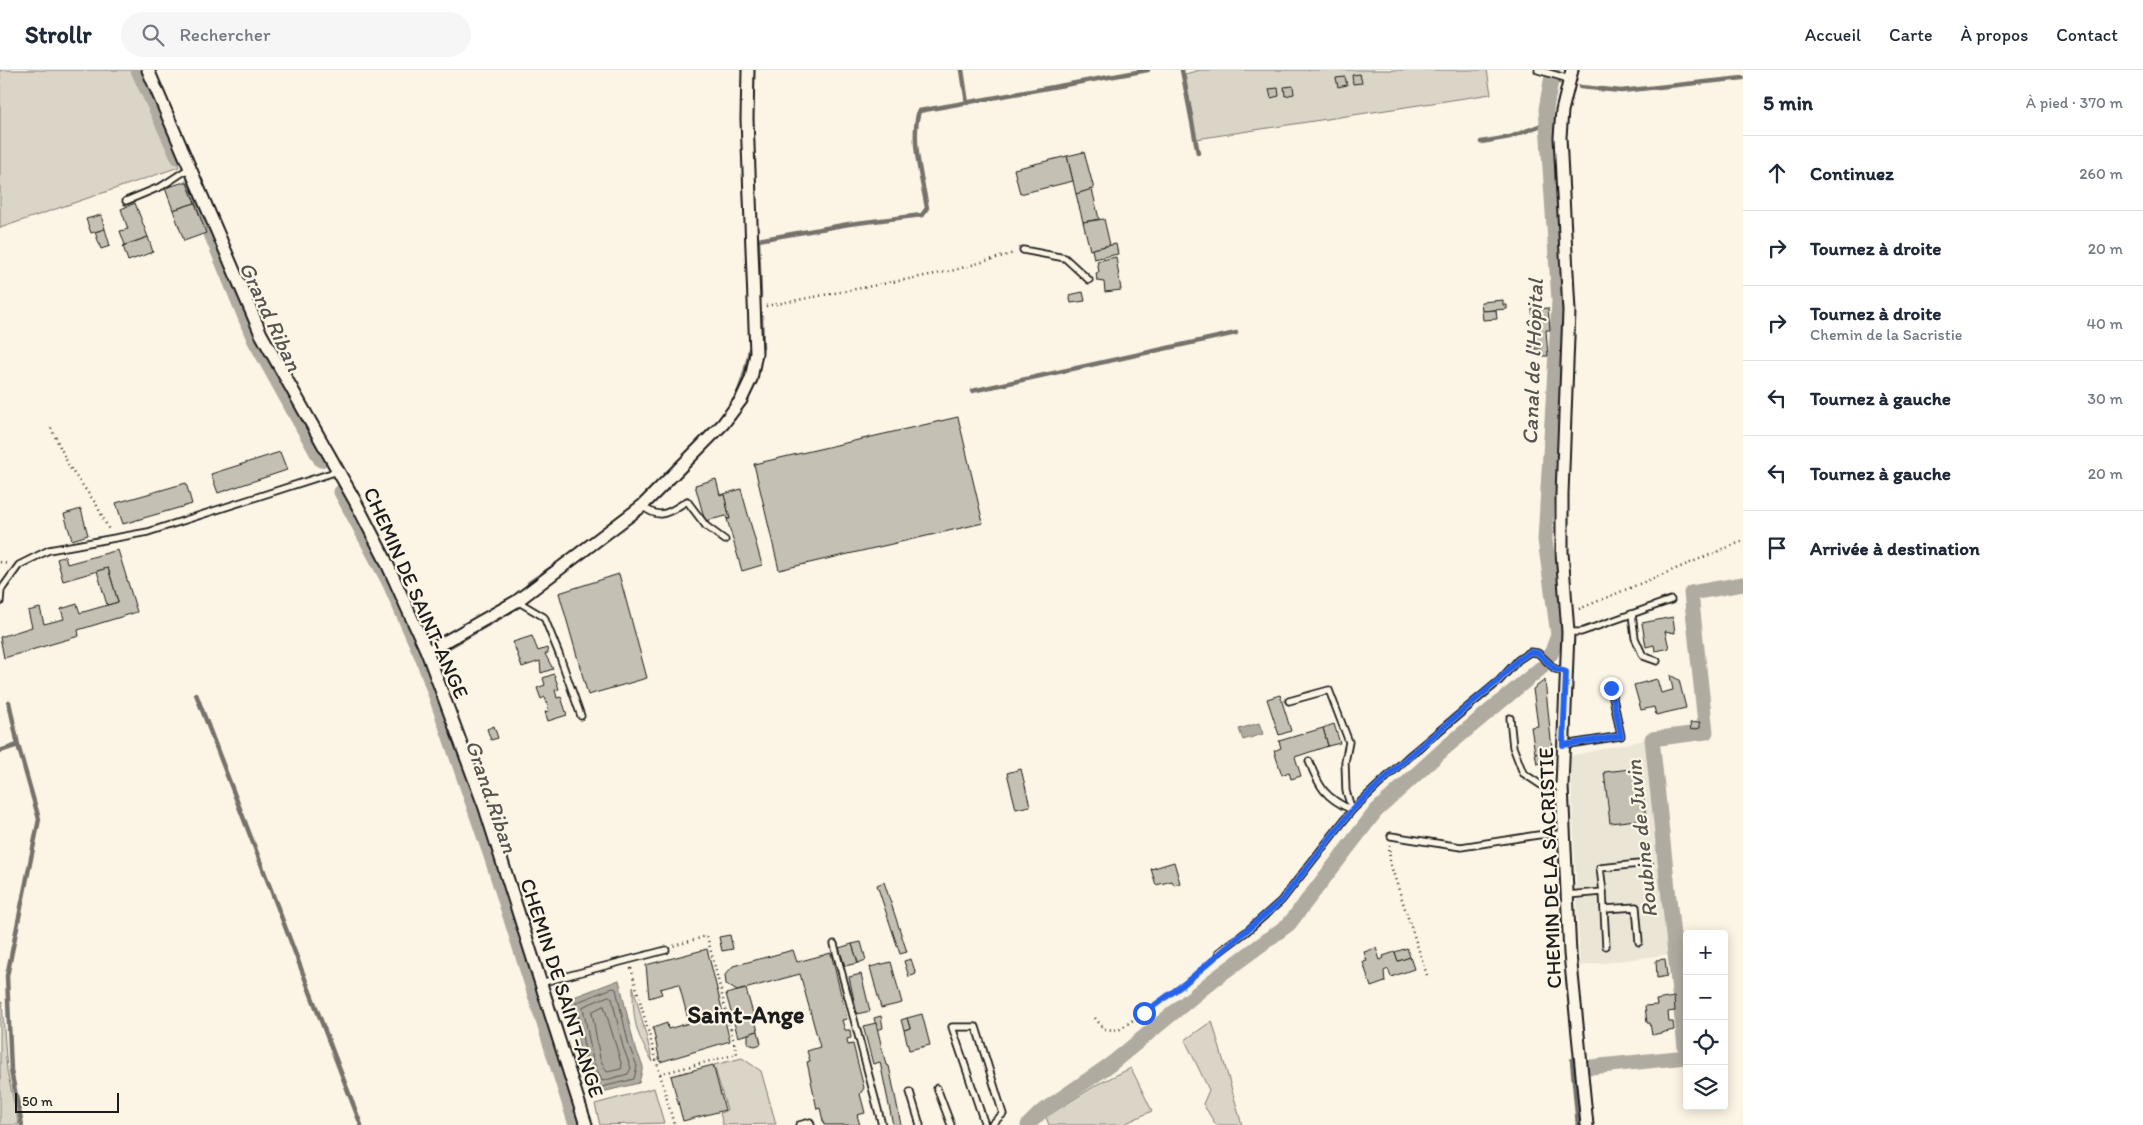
<!DOCTYPE html>
<html lang="fr">
<head>
<meta charset="utf-8">
<style>
  :root { --surface:#fff; --page:#f6f6f7; --text:#1f2937; --muted:#747a83; --line:#e0e1e3 }
  body { margin:0; font-family:Itim,sans-serif; background:var(--page); color:var(--text) }
  .controls { position:absolute; right:15px; bottom:15px; display:grid; overflow:hidden; border-radius:5px; box-shadow:0 2px 12px #0003 }
  .controls button { width:45px; height:45px; display:grid; place-items:center; padding:0; border:0; border-bottom:1px solid var(--line); background:var(--surface); color:var(--text); font:25px sans-serif }
  .scale { position:absolute; left:15px; bottom:12px; width:104px; box-sizing:border-box; padding-left:5px; border:2px solid #1c1c1c; border-top:0; font-size:14px; line-height:18px; white-space:nowrap; color:#1c1c1c; -webkit-text-stroke:4px #fcf5e5; paint-order:stroke }
  .stop { position:absolute; width:15px; height:15px; margin:-11px; border:4px solid #2563eb; border-radius:50%; background:#fff }
  .stop.end { background:#2563eb; border-color:#fff; box-shadow:0 1px 5px #0008 }
  .list { margin:0; padding:0; list-style:none }
  h2 { display:flex; justify-content:space-between; align-items:center; height:65px; margin:0; padding:0 20px; font-size:21px }
  h2 small { font-size:16px; font-weight:400; color:var(--muted) }
  .list li { display:grid; grid-template-columns:32px 1fr auto; gap:15px; align-items:center; box-sizing:border-box; height:75px; padding:0 20px; border-top:1px solid var(--line) }
  .list b { display:block; font-size:19px; white-space:nowrap }
  .list p { margin:0; font-size:16px; white-space:nowrap; color:var(--muted) }
  .list em { font-size:16px; font-style:normal; color:var(--muted) }
  .icon { flex:none; width:28px; height:28px; fill:none; stroke:currentColor; stroke-width:2; stroke-linecap:round; stroke-linejoin:round }
  .map { position:relative; flex:none; width:1743px; height:1055px; overflow:hidden }
  header { display:flex; align-items:center; gap:30px; box-sizing:border-box; height:70px; padding:0 25px; background:var(--surface); border-bottom:1px solid var(--line) }
  header strong { font-size:24px }
  nav { display:flex; gap:28px; margin-inline-start:auto; font-size:18px }
  .search { width:350px; height:45px; background:var(--page); display:flex; align-items:center; gap:12px; box-sizing:border-box; padding:0 18px; border-radius:28px; color:var(--muted); font-size:19px }
  main { display:flex }
  aside { flex:1; background:var(--surface) }
  .map>svg:first-child { display:block }
  .built { fill:#ebe5d6 }
  .green { fill:#dbd5c8; stroke:#7c7872 }
  .water { fill:#b0aba1; stroke:#75726c }
  .lines { fill:none; stroke-linecap:round; stroke-linejoin:round }
  .shore { stroke:#575551; stroke-width:1 }
  .stream { stroke:#75726c; stroke-width:4.5 }
  .canal { stroke:#b0aba1; stroke-width:15 }
  .building { fill:#c4c0b3; stroke:#1c1c1c }
  .service-casing { stroke:#1c1c1c; stroke-width:9 }
  .minor-casing { stroke:#1c1c1c; stroke-width:15 }
  .path { stroke:#1c1c1c; stroke-width:2.5; stroke-dasharray:1 4; stroke-linecap:butt }
  .service { stroke:#fcf5e5; stroke-width:5.5 }
  .minor { stroke:#fcf5e5; stroke-width:11 }
  .route { stroke:#2563eb; stroke-width:6 }
  .labels { text-anchor:middle; stroke-width:4.5; stroke-linejoin:round; paint-order:stroke }
  .street-label { font-size:21px; fill:#1c1c1c; stroke:#fcf5e5 }
  .water-label { font-size:22px; font-style:italic; fill:#575551; stroke:#fcf5e5 }
  .quarter-label { font-size:24px; font-weight:bold; fill:#1c1c1c; stroke:#fcf5e5 }
</style>
</head>
<body>
<header>
<strong>Strollr</strong>
<div class="search"><svg class="icon" aria-label="search" viewBox="0 0 24 24"><circle cx="10" cy="10" r="6"/><path d="M15 15l6 6"/></svg>Rechercher</div>
<nav><a>Accueil</a><a>Carte</a><a>À propos</a><a>Contact</a></nav>
</header>
<main>
<div class="map">
<svg width="1743" height="1055" viewBox="0 0 1743 1055">
  <rect width="100%" height="100%" fill="#fcf5e5"/>
  <filter id="ink" filterUnits="userSpaceOnUse"><feTurbulence type="fractalNoise" baseFrequency=".02" numOctaves="2"/><feDisplacementMap in="SourceGraphic" scale="10" xChannelSelector="R" yChannelSelector="G"/><feConvolveMatrix kernelMatrix="1 2 1 2 8 2 1 2 1" color-interpolation-filters="sRGB"/></filter>
  <g filter="url(#ink)">
    <path class="built" d="M1648,669L1671,884L1580,896L1570,686Z"/>
    <g class="green">
      <path d="M0,0H138L179,97L0,158Z"/>
      <path d="M1200,0H1487L1491,24L1196,69L1185,4Z"/>
      <path d="M633,916L653,992C635,963 633,950 633,916Z"/>
      <path d="M2,932L7,1001L19,1055H0V933Z"/>
      <path d="M1212,951L1242,1055H1216L1203,1034L1209,1020L1185,970Z"/>
      <path d="M742,988L761,1001L776,1054L723,1055L720,1043L727,1040L714,995Z"/>
      <path d="M1131,998L1152,1041L1122,1055H1049L1046,1047L1098,1014Z"/>
      <path d="M654,1018L664,1053L600,1055L595,1034Z"/>
    </g>
    <g class="water">
      <path d="M1259,653L1263,664L1243,670L1239,659Z"/>
      <path d="M619,910L634,974L643,996L639,1013L594,1024L582,994L571,928Z"/>
    </g>
    <g class="lines">
      <g class="shore">
        <path d="M613,918L616,919L629,976L637,996L634,1009L598,1018L587,992L576,933Z"/>
        <path d="M609,926L612,928L623,977L631,998L628,1004L602,1011L593,991L583,937Z"/>
        <path d="M604,936L622,996L621,999L607,1002L600,989L592,942Z"/>
      </g>
      <g class="stream">
        <path d="M962,0L967,33"/>
        <path d="M1182,0L1198,83"/>
        <path d="M1551,9L1559,12"/>
        <path d="M1580,17L1621,21L1743,8"/>
        <path d="M1481,72L1510,67L1547,53"/>
        <path d="M760,226L758,170L849,154L922,145L927,138C922,108 910,70 919,41L1148,0"/>
        <path d="M761,246L762,278"/>
        <path d="M972,321L1236,263"/>
        <path d="M733,332C743,316 747,298 750,279"/>
        <path d="M529,513L551,498"/>
        <path d="M440,582L511,541"/>
        <path d="M196,624L361,1055"/>
        <path d="M9,632L18,675L39,749L7,906L11,1001L22,1055"/>
        <path d="M0,681L18,675"/>
        <path d="M1572,990L1578,1055"/>
      </g>
      <g class="canal">
        <path d="M138,0L178,87"/>
        <path d="M191,115L254,269L321,390"/>
        <path d="M341,422L389,512L423,589L492,789L576,1055"/>
        <path d="M1551,584L1558,565L1545,470L1559,231L1546,39L1553,0"/>
        <path d="M1591,997L1686,987L1652,669L1706,662L1691,523L1743,514"/>
        <path d="M1028,1055L1040,1043L1111,994L1212,911L1289,854L1376,741L1445,678L1541,598"/>
      </g>
    </g>
    <g class="building">
      <path d="M1360,4L1362,13L1353,14L1352,5Z"/>
      <path d="M1345,7L1347,15L1338,17L1336,8Z"/>
      <path d="M1293,16L1294,24L1285,26L1284,17Z"/>
      <path d="M1278,18L1279,26L1271,28L1269,19Z"/>
      <path d="M1084,82L1094,119L1076,124L1067,86Z"/>
      <path d="M1067,86L1073,111L1020,124L1014,99Z"/>
      <path d="M181,113H187L195,133L173,140L165,118Z"/>
      <path d="M1092,119L1099,149L1083,152L1076,124Z"/>
      <path d="M135,133L148,167L125,175L120,161L128,159L121,139Z"/>
      <path d="M195,133L206,163L184,171L173,140Z"/>
      <path d="M101,145L105,159L91,163L86,149Z"/>
      <path d="M1104,149L1110,175L1090,180L1083,152Z"/>
      <path d="M105,159L110,176L101,179L95,162Z"/>
      <path d="M148,167L153,182L128,191L123,176Z"/>
      <path d="M1116,174L1118,184L1094,189L1092,179Z"/>
      <path d="M1116,187L1121,220L1105,222L1104,212L1097,211L1096,203L1099,202L1097,191Z"/>
      <path d="M1083,222L1085,231L1071,233L1069,225Z"/>
      <path d="M1503,230V235H1507V239L1482,241L1481,232Z"/>
      <path d="M1548,238L1550,260H1546L1548,286H1541V279H1535L1532,239Z"/>
      <path d="M1496,240L1497,249L1483,250L1482,241Z"/>
      <path d="M958,347L983,453L779,500L754,394Z"/>
      <path d="M280,382L287,400L218,423L211,404Z"/>
      <path d="M716,409L720,425L724,424L730,449H727L726,446L705,451L695,415Z"/>
      <path d="M186,413L192,434L123,454L116,433Z"/>
      <path d="M741,419L762,495L742,501L727,449H730L724,424Z"/>
      <path d="M81,439L88,465L72,470L64,444Z"/>
      <path d="M118,480L137,542L78,560L79,566L4,588L0,567L32,557L28,541L40,538L44,554L64,549L61,539L77,534L80,543L118,532L108,498L63,511L57,489L65,486L67,494Z"/>
      <path d="M108,498L118,532L107,535L97,501Z"/>
      <path d="M619,504L647,608L588,625L559,523Z"/>
      <path d="M1673,547L1675,563L1665,561L1669,578L1655,581L1654,575L1646,577L1642,553Z"/>
      <path d="M532,566L538,581L547,578L548,583L545,584L553,599L541,603L540,591L522,597L513,572Z"/>
      <path d="M554,604L559,619L555,620L557,628L561,627L567,645L548,651L545,642L549,641L545,627L541,629L537,618L545,615L543,608Z"/>
      <path d="M1670,605L1679,610L1686,638L1656,645L1654,637L1641,640L1634,615L1657,609L1661,623L1673,620Z"/>
      <path d="M1545,610L1552,680L1535,683L1531,657L1538,656L1533,619Z"/>
      <path d="M1280,625L1291,661L1279,665L1267,629Z"/>
      <path d="M1700,652V658L1691,660L1690,653Z"/>
      <path d="M1334,654L1340,673L1328,676L1323,658Z"/>
      <path d="M494,656L498,668L491,670L487,659Z"/>
      <path d="M1323,658L1328,676L1295,687L1301,706L1291,709L1289,702L1282,705L1274,681L1281,678L1279,671Z"/>
      <path d="M1552,680L1553,691L1537,694L1535,683Z"/>
      <path d="M1640,698L1646,749L1610,753L1604,702Z"/>
      <path d="M1021,699L1030,736L1016,739L1007,703Z"/>
      <path d="M1174,792L1180,813L1174,815L1172,811L1156,815L1151,799Z"/>
      <path d="M884,812L907,882L900,884L877,815Z"/>
      <path d="M730,865L733,879L722,881L719,867Z"/>
      <path d="M861,872L866,890L858,893L852,874Z"/>
      <path d="M852,874L858,893L845,896L839,878Z"/>
      <path d="M1376,878L1380,890L1384,888L1383,886L1395,882L1398,891L1410,887L1414,899L1391,907L1388,899L1384,901L1385,912L1371,917L1363,892L1367,891L1364,882Z"/>
      <path d="M1407,878L1410,887L1398,891L1395,882Z"/>
      <path d="M707,879L730,971L660,992L653,958L667,953L668,959L689,953L679,914L660,919L662,924L649,928L646,895Z"/>
      <path d="M793,880L797,892L831,883L847,949L842,950L845,960H850L851,968L847,969L848,975L853,974L864,1018L860,1024L865,1043L857,1045L860,1055H824L820,1038L817,1039L807,992L810,991L807,981L820,977L800,904L737,921L726,914L725,905L733,896Z"/>
      <path d="M911,889L916,904L909,907L904,891Z"/>
      <path d="M1665,889L1667,906L1657,908L1656,890Z"/>
      <path d="M891,892L902,933L881,938L870,897Z"/>
      <path d="M861,904L870,941L857,944L849,907Z"/>
      <path d="M746,919L758,961L738,967L726,924Z"/>
      <path d="M1674,927L1675,941L1668,942L1669,952H1673L1674,960L1652,965L1650,953H1647L1645,936L1657,935L1656,930Z"/>
      <path d="M922,944L930,975L909,980L904,960L910,958L907,948Z"/>
      <path d="M881,946L883,958L877,960L874,948Z"/>
      <path d="M907,948L910,958L904,960L901,950Z"/>
      <path d="M876,953L886,995L889,996L901,1055H893L880,992L873,994L863,956Z"/>
      <path d="M758,961L761,974L755,976L748,974V964Z"/>
      <path d="M713,995L725,1040L683,1051L671,1006Z"/>
    </g>
    <g class="lines">
      <defs>
        <g id="service">
          <path d="M1538,0L1569,9"/>
          <path d="M126,131L162,116L188,99"/>
          <path d="M1023,180L1065,188L1089,210"/>
          <path d="M642,436C661,451 669,442 687,431L706,456L725,470"/>
          <path d="M517,531L544,547L559,584L581,646"/>
          <path d="M0,532L1,520L19,495L49,480L148,462L338,401"/>
          <path d="M1632,544L1635,568L1643,586L1657,591"/>
          <path d="M1568,562H1581L1671,530"/>
          <path d="M1289,631L1329,620L1349,672L1345,692L1346,721L1352,740"/>
          <path d="M1510,648L1513,677L1523,703L1544,717L1562,716"/>
          <path d="M1563,675L1621,666L1611,618"/>
          <path d="M1309,691C1319,717 1325,728 1352,740"/>
          <path d="M1391,766L1461,777L1538,765L1564,764"/>
          <path d="M1603,822L1600,798L1649,793"/>
          <path d="M1567,825L1603,822L1606,876"/>
          <path d="M1604,839L1636,837L1639,872"/>
          <path d="M834,874L882,1055"/>
          <path d="M1219,882L1246,862L1281,831L1352,740L1408,687L1499,611L1518,590L1530,582L1538,583L1555,599L1566,602"/>
          <path d="M540,913L666,880"/>
          <path d="M937,1018L951,1055"/>
          <path d="M910,1022L920,1055"/>
          <path d="M799,1055L810,1052L811,1055"/>
          <path d="M985,1055L952,957H976L1003,1044L991,1055"/>
        </g>
        <g id="minor">
          <path d="M148,0L261,264L355,431L385,489L427,582L485,738L586,1055"/>
          <path d="M1572,0L1562,41L1560,67L1569,241L1562,424V482L1568,562L1562,716L1570,884L1587,1055"/>
          <path d="M427,582L517,531L642,436L723,354L741,330L751,309L756,283L747,49L748,0"/>
        </g>
      </defs>
      <use href="#service" class="service-casing"/>
      <use href="#minor" class="minor-casing"/>
      <g class="path">
        <path d="M766,236L951,201L1014,183"/>
        <path d="M51,358L70,398L96,434L109,460"/>
        <path d="M0,492L8,494"/>
        <path d="M1579,539L1743,471"/>
        <path d="M1389,775L1390,793L1427,905"/>
        <path d="M631,898L660,1004L737,984L707,866L673,876"/>
        <path d="M1095,948L1104,959L1119,960L1184,914L1212,888"/>
        <path d="M660,1004L674,1055"/>
      </g>
      <use href="#service" class="service"/>
      <use href="#minor" class="minor"/>
    </g>
  </g>
  <g class="lines" filter="url(#ink)">
    <path class="route" d="M1144,943L1184,914L1281,831L1352,740L1408,687L1498,611L1518,590L1530,582L1538,583L1555,599L1566,602L1563,675L1621,666L1611,618"/>
  </g>
  <g class="labels">
    <g class="street-label">
      <text transform="translate(416 523) rotate(66)" y="7">CHEMIN DE SAINT-ANGE</text>
      <text transform="translate(1550 798) rotate(-92)" y="7">CHEMIN DE LA SACRISTIE</text>
      <text transform="translate(562 918) rotate(72)" y="7">CHEMIN DE SAINT-ANGE</text>
    </g>
    <g class="water-label">
      <text transform="translate(271 246) rotate(65)" y="8">Grand Riban</text>
      <text transform="translate(1532 292) rotate(-88)" y="8">Canal de l'Hôpital</text>
      <text transform="translate(492 726) rotate(71)" y="8">Grand Riban</text>
      <text transform="translate(1641 769) rotate(-96)" y="8">Roubine de Juvin</text>
    </g>
    <g class="quarter-label">
      <text x="746" y="953">Saint-Ange</text>
    </g>
  </g>
</svg>
<div class="controls">
<button>+</button>
<button>−</button>
<button><svg class="icon" aria-label="locate" viewBox="0 0 24 24"><circle cx="12" cy="12" r="6"/><path d="M12 2v4M12 18v4M2 12h4M18 12h4"/></svg></button>
<button><svg class="icon" aria-label="layers" viewBox="0 0 24 24"><path d="M12 4l9 5-9 5-9-5zM3 14l9 5 9-5"/></svg></button>
</div>
<div class="scale">50 m</div>
<div class="stop" style="left:1144px;top:943px"></div>
<div class="stop end" style="left:1611px;top:618px"></div>
</div>
<aside>
<h2>5 min<small>À pied · 370 m</small></h2>
<ul class="list">
<li><svg class="icon" aria-label="ahead" viewBox="0 0 24 24"><path d="M12 20V5M6 11l6-6 6 6"/></svg><div><b>Continuez</b></div><em>260 m</em></li>
<li><svg class="icon" aria-label="right" viewBox="0 0 24 24"><path d="M7 20v-9h11M14 6l5 5-5 5"/></svg><div><b>Tournez à droite</b></div><em>20 m</em></li>
<li><svg class="icon" aria-label="right" viewBox="0 0 24 24"><path d="M7 20v-9h11M14 6l5 5-5 5"/></svg><div><b>Tournez à droite</b><p>Chemin de la Sacristie</p></div><em>40 m</em></li>
<li><svg class="icon" aria-label="left" viewBox="0 0 24 24"><path d="M17 20v-9H6M10 6l-5 5 5 5"/></svg><div><b>Tournez à gauche</b></div><em>30 m</em></li>
<li><svg class="icon" aria-label="left" viewBox="0 0 24 24"><path d="M17 20v-9H6M10 6l-5 5 5 5"/></svg><div><b>Tournez à gauche</b></div><em>20 m</em></li>
<li><svg class="icon" aria-label="arrive" viewBox="0 0 24 24"><path d="M6 21V4h12l-3 4 3 4H6"/></svg><div><b>Arrivée à destination</b></div></li>
</ul>
</aside>
</main>
</body>
</html>
